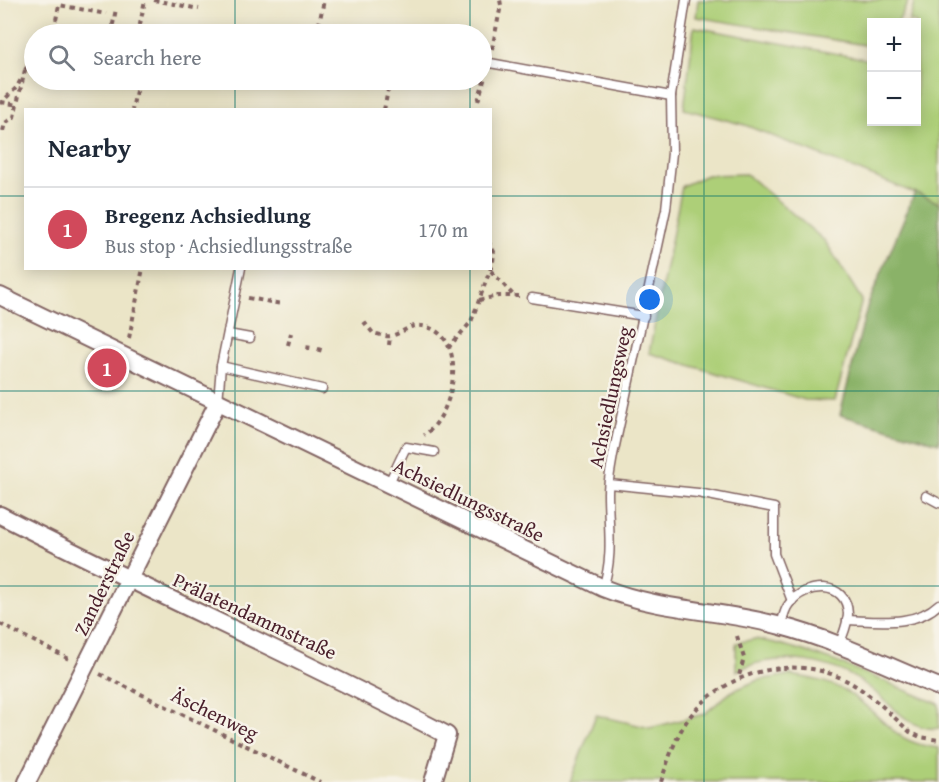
<!DOCTYPE html>
<html lang="en">
<head>
<meta charset="utf-8">
<style>
  :root { --surface:#fff; --page:#f6f6f7; --text:#1f2937; --muted:#747a83; --line:#e0e1e3; --accent:#d1495b }
  body { margin:0; font-family:"Gentium Book Plus",serif; background:var(--page); color:var(--text) }
  .controls { position:absolute; right:18px; top:18px; display:grid; overflow:hidden; border-radius:0px; box-shadow:0 3px 15px #0003 }
  .controls button { width:54px; height:54px; display:grid; place-items:center; padding:0; border:0; border-bottom:2px solid var(--line); background:var(--surface); color:var(--text); font:30px sans-serif }
  .you { position:absolute; left:650px; top:300px; width:21px; height:21px; margin:-15px; border:4px solid #fff; border-radius:50%; background:#1a73e8; box-shadow:0 0 0 9px #1a73e833 }
  .badge { display:grid; place-items:center; width:39px; height:39px; border-radius:50%; background:var(--accent); color:#fff; font-size:20px; font-weight:700 }
  .pin { position:absolute; translate:-50% -50%; border:3px solid #fff; box-shadow:0 2px 6px #0006 }
  .list { margin:0; padding:0; list-style:none }
  h2 { display:flex; justify-content:space-between; align-items:center; height:78px; margin:0; padding:0 24px; font-size:26px }
  h2 small { font-size:20px; font-weight:400; color:var(--muted) }
  .list li { display:grid; grid-template-columns:39px 1fr auto; gap:18px; align-items:center; box-sizing:border-box; height:84px; padding:0 24px; border-top:2px solid var(--line) }
  .list b { display:block; font-size:22px; white-space:nowrap }
  .list p { margin:0; font-size:20px; white-space:nowrap; color:var(--muted) }
  .list em { font-size:20px; font-style:normal; color:var(--muted) }
  .icon { flex:none; width:33px; height:33px; fill:none; stroke:currentColor; stroke-width:2; stroke-linecap:round; stroke-linejoin:round }
  .map { position:relative; flex:none; width:939px; height:782px; overflow:hidden }
  .search { position:absolute; background:var(--surface); box-shadow:0 3px 15px #0003; left:24px; top:24px; width:468px; height:66px; display:flex; align-items:center; gap:15px; box-sizing:border-box; padding:0 21px; border-radius:33px; color:var(--muted); font-size:22px }
  .panel { position:absolute; background:var(--surface); box-shadow:0 3px 15px #0003; left:24px; top:108px; width:468px; height:162px; border-radius:0px }
  .map>svg:first-child { display:block }
  .green { fill:#adcf78; stroke:#7c7752; stroke-width:1.5 }
  .forest { fill:#8ab268; stroke:#6a684a; stroke-width:1.5 }
  .lines { fill:none; stroke-linecap:round; stroke-linejoin:round }
  .service-casing { stroke:#826462; stroke-width:11 }
  .minor-casing { stroke:#826462; stroke-width:20 }
  .path { stroke:#826462; stroke-width:4; stroke-dasharray:4.5 4.5; stroke-linecap:butt }
  .service { stroke:#fff; stroke-width:8 }
  .minor { stroke:#fff; stroke-width:16 }
  .grid { fill:none; stroke:#0f766e; stroke-width:1.5; stroke-opacity:0.55 }
  .labels { text-anchor:middle; stroke-width:5; stroke-linejoin:round; paint-order:stroke }
  .street-label { font-size:20px; fill:#4a1f2b; stroke:#f7f3e8 }
</style>
</head>
<body>
<div class="map">
<svg width="939" height="782" viewBox="0 0 939 782">
  <rect width="100%" height="100%" fill="#f7f3e8"/>
  <filter id="ink" filterUnits="userSpaceOnUse"><feTurbulence type="fractalNoise" baseFrequency=".0167" numOctaves="2"/><feDisplacementMap in="SourceGraphic" scale="12" xChannelSelector="R" yChannelSelector="G"/><feConvolveMatrix kernelMatrix="1 2 1 2 8 2 1 2 1" color-interpolation-filters="sRGB"/></filter>
  <filter id="wash" filterUnits="userSpaceOnUse"><feTurbulence type="fractalNoise" baseFrequency=".008" numOctaves="4" result="noise"/><feDisplacementMap in="SourceGraphic" scale="24" xChannelSelector="R" yChannelSelector="G"/><feGaussianBlur stdDeviation="1.35" result="paint"/><feColorMatrix in="noise" values="0 0 0 0 0 0 0 0 0 0 0 0 0 0 0 0 0 1.4 0 .05"/><feComposite in="paint" operator="in"/></filter>
  <g filter="url(#wash)">
    <rect width="100%" height="100%" fill="#ebe5c7"/>
    <g class="green">
      <path d="M698,0H909L898,22H872L871,46L696,17Z"/>
      <path d="M915,0H939V203L745,125L684,109L694,27L871,60L872,122H916V22H909Z"/>
      <path d="M746,174L825,241L862,300L835,401L805,400L649,353L682,186L707,175Z"/>
      <path d="M755,639C819,650 879,680 939,704V728C912,733 891,704 870,688C834,660 779,650 736,671V643Z"/>
      <path d="M790,675C809,678 828,681 845,691C885,714 888,743 939,748V782H570L596,715L650,728L704,714L731,692L758,680Z"/>
    </g>
    <path class="forest" d="M915,192L939,203V443L840,415L867,307Z"/>
  </g>
  <g filter="url(#ink)">
    <g class="lines">
      <defs>
        <g id="service">
          <path d="M490,63L671,96"/>
          <path d="M532,298L644,316"/>
          <path d="M228,334L250,338"/>
          <path d="M221,366L322,389"/>
          <path d="M218,402L221,366L241,268"/>
          <path d="M609,484L698,493L774,508V554L792,601"/>
          <path d="M388,485L406,447L434,452"/>
          <path d="M926,496L939,503"/>
          <path d="M603,588C614,555 608,527 608,493C608,480 611,468 613,455L666,209L672,153L671,96L686,0"/>
          <path d="M847,620C878,621 915,627 939,604"/>
          <path d="M781,626C783,618 784,610 789,604C805,582 847,580 848,614C848,625 842,636 839,646"/>
        </g>
        <g id="minor">
          <path d="M0,296L603,588C660,611 722,610 781,626C835,640 887,666 939,687"/>
          <path d="M0,515C148,591 300,658 447,735L433,782"/>
          <path d="M27,782L218,402"/>
        </g>
      </defs>
      <use href="#service" class="service-casing"/>
      <use href="#minor" class="minor-casing"/>
      <g class="path">
        <path d="M154,0L199,9"/>
        <path d="M56,20L59,5L106,14"/>
        <path d="M276,26L318,34"/>
        <path d="M111,34L116,9"/>
        <path d="M138,34L145,0"/>
        <path d="M317,34L324,0"/>
        <path d="M492,49L501,5L500,0"/>
        <path d="M25,70L27,67L34,68"/>
        <path d="M103,80L128,84"/>
        <path d="M129,80L128,84L137,86L132,110"/>
        <path d="M478,101L485,77"/>
        <path d="M1,102L18,105"/>
        <path d="M0,104L17,87L22,77"/>
        <path d="M384,110L390,80"/>
        <path d="M3,131L5,123L14,117L25,70"/>
        <path d="M491,271L514,296"/>
        <path d="M248,298L282,304"/>
        <path d="M479,300L498,296H519"/>
        <path d="M364,322L373,333C378,334 386,337 391,336C406,332 410,321 430,328C469,343 453,417 424,435"/>
        <path d="M129,338L143,268"/>
        <path d="M288,345L291,333"/>
        <path d="M389,345L390,336"/>
        <path d="M448,348L471,322L493,262L494,252L490,244"/>
        <path d="M308,350L309,343"/>
        <path d="M319,352L321,345"/>
        <path d="M0,624L69,659"/>
        <path d="M737,636L744,658L738,679"/>
        <path d="M100,674L320,782"/>
        <path d="M661,782C668,760 675,738 688,719C722,673 790,654 841,678C868,690 889,713 910,732L920,737L939,740"/>
      </g>
      <use href="#service" class="service"/>
      <use href="#minor" class="minor"/>
    </g>
  </g>
  <path class="grid" d="M235,0V34M470,0V34M704,0V782M235,80V110M470,80V110M0,196H26M490,196H939M235,268V782M470,268V782M0,391H939M0,586H939"/>
  <g class="labels">
    <g class="street-label">
      <text transform="translate(610 397) rotate(-78)" y="7">Achsiedlungsweg</text>
      <text transform="translate(469 500) rotate(26)" y="7">Achsiedlungsstraße</text>
      <text transform="translate(104 583) rotate(-64)" y="7">Zanderstraße</text>
      <text transform="translate(255 616) rotate(25)" y="7">Prälatendammstraße</text>
      <text transform="translate(215 714) rotate(26)" y="7">Äschenweg</text>
    </g>
  </g>
</svg>
<div class="controls">
<button>+</button>
<button>−</button>
</div>
<div class="you"></div>
<div class="pin badge" style="left:107px;top:368px">1</div>
<div class="search"><svg class="icon" aria-label="search" viewBox="0 0 24 24"><circle cx="10" cy="10" r="6"/><path d="M15 15l6 6"/></svg>Search here</div>
<section class="panel">
<h2>Nearby<small></small></h2>
<ul class="list">
<li><span class="badge">1</span><div><b>Bregenz Achsiedlung</b><p>Bus stop · Achsiedlungsstraße</p></div><em>170 m</em></li>
</ul>
</section>
</div>
</body>
</html>
